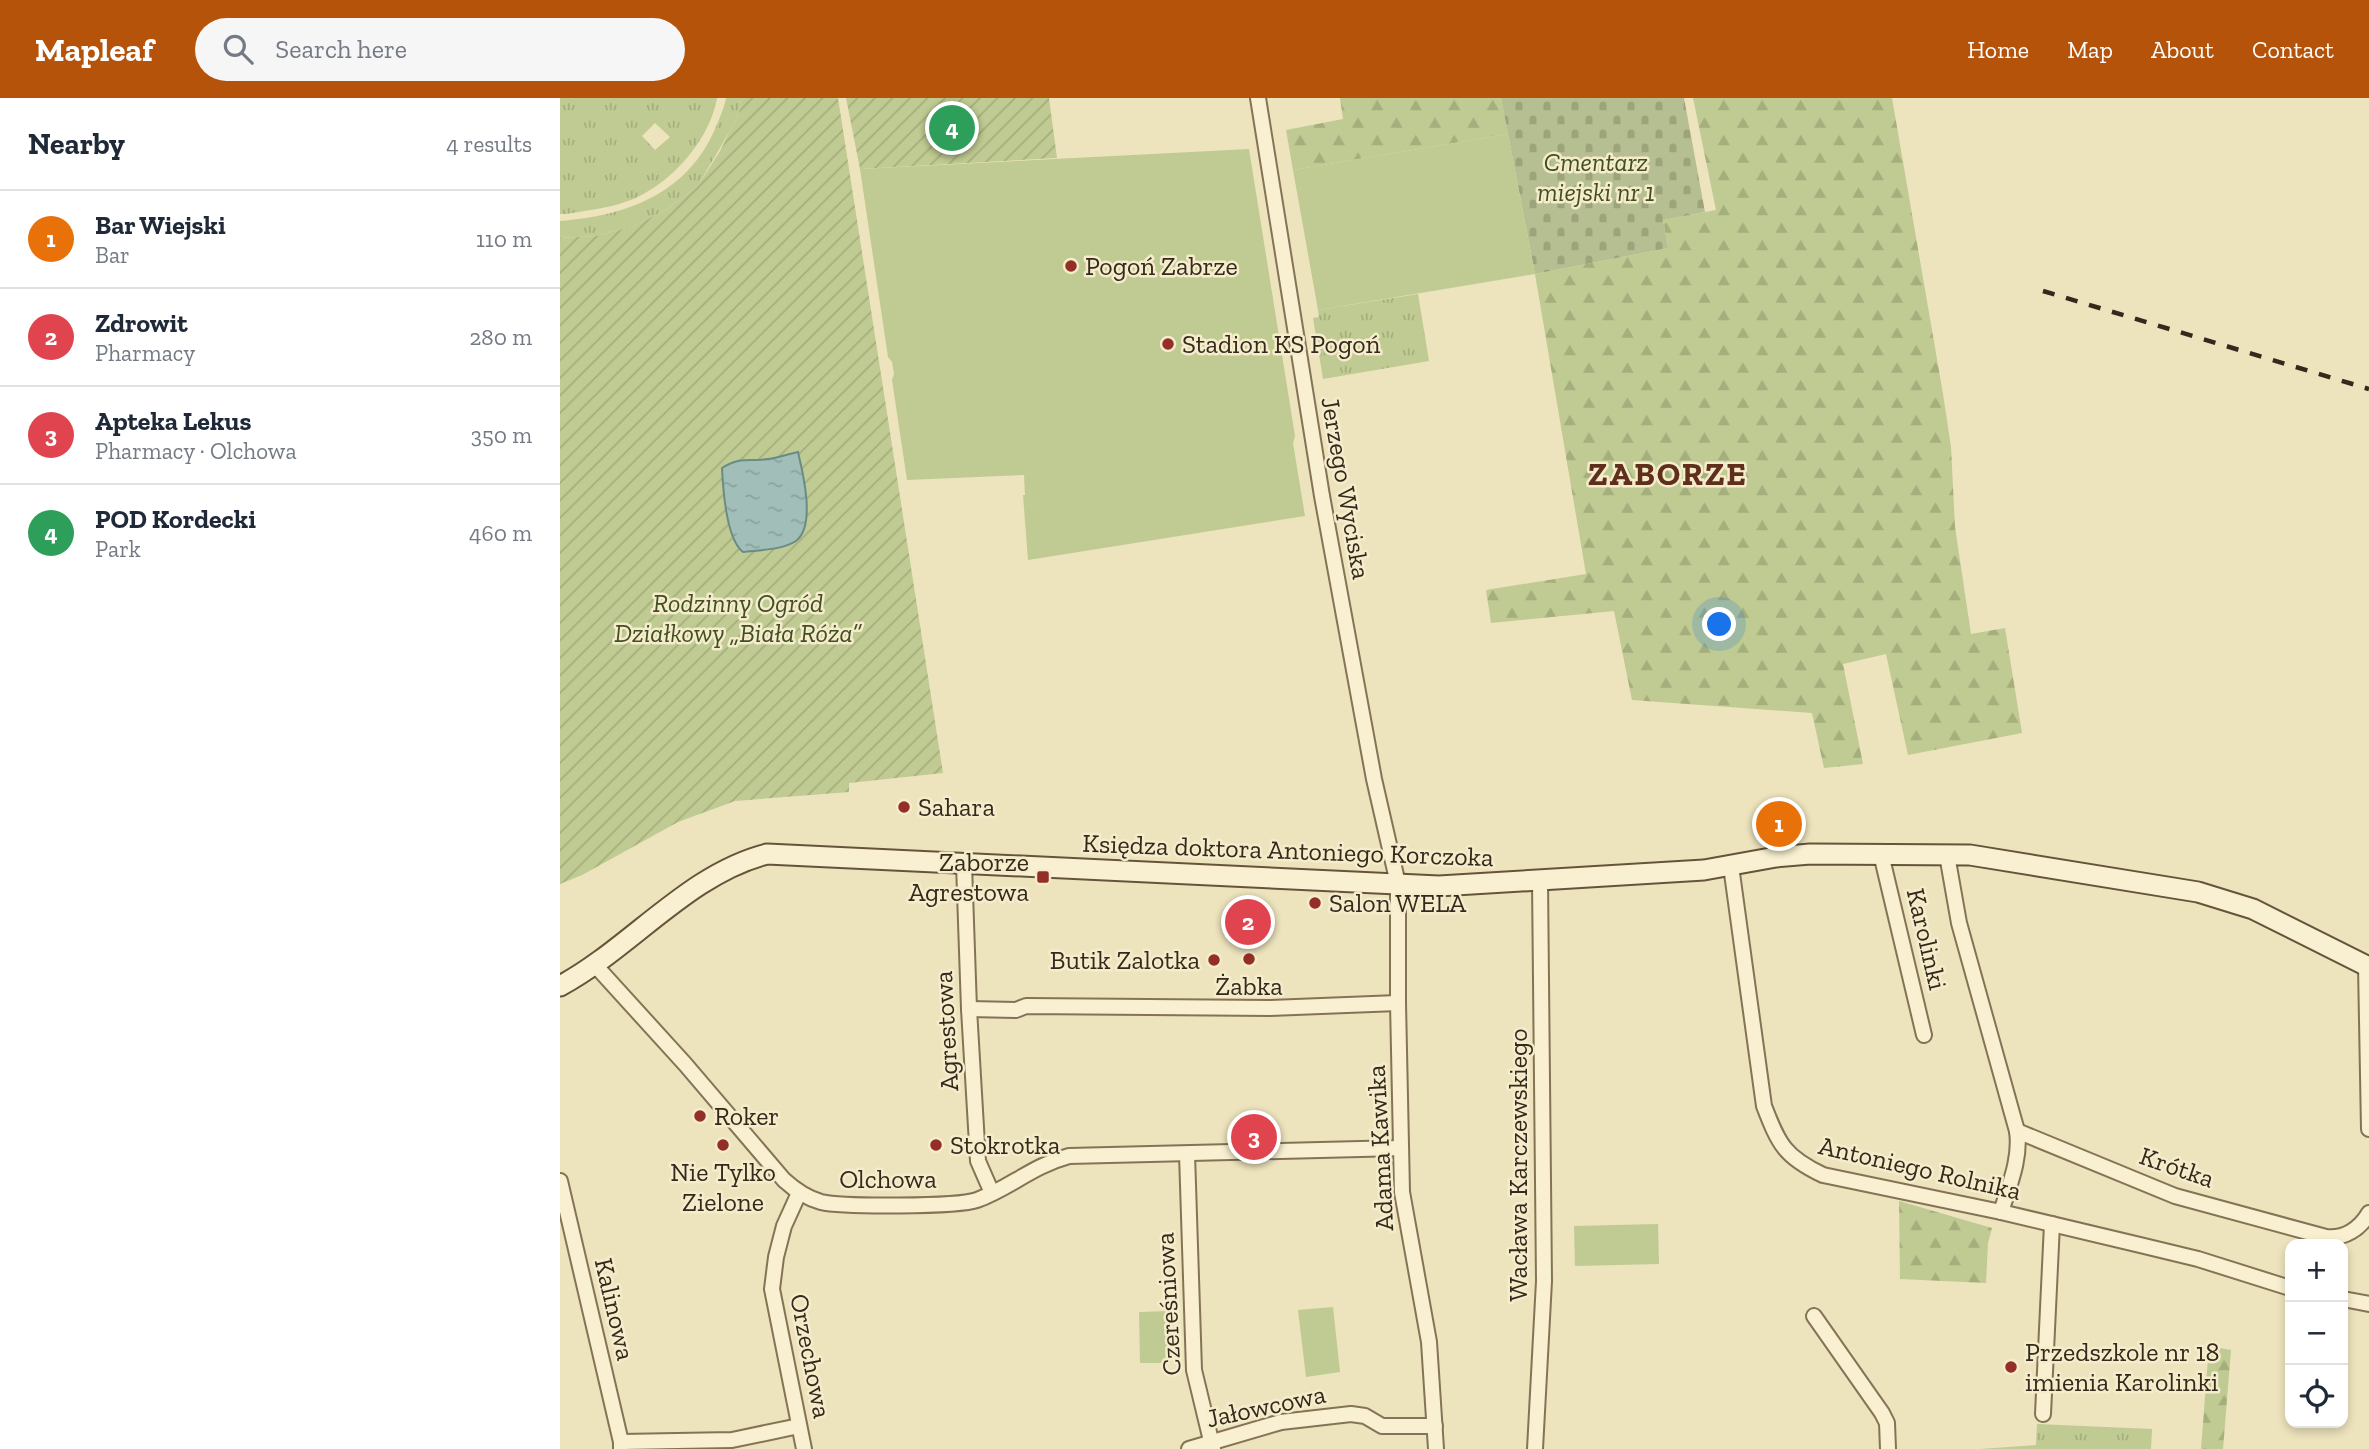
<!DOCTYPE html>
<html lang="en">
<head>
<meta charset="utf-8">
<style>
  :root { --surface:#fff; --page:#f6f6f7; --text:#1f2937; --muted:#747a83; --line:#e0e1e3; --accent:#b45309 }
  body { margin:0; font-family:"Zilla Slab",serif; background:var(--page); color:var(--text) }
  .controls { position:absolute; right:21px; bottom:21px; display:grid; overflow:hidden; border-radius:14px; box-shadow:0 4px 10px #0003 }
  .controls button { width:63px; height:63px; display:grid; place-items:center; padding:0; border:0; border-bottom:2px solid var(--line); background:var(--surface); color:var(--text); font:35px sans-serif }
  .you { position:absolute; left:1160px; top:527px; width:24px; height:24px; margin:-18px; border:5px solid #fff; border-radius:50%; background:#1a73e8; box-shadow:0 0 0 10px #1a73e833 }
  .badge { display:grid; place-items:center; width:46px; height:46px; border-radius:50%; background:var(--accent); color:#fff; font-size:23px; font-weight:700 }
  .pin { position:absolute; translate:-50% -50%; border:4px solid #fff; box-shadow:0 2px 7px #0006 }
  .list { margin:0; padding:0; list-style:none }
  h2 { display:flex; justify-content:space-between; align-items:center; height:91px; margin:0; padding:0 28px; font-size:30px }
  h2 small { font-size:23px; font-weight:400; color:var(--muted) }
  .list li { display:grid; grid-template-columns:46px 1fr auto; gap:21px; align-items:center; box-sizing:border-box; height:98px; padding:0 28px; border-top:2px solid var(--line) }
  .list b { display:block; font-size:26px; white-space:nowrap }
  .list p { margin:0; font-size:23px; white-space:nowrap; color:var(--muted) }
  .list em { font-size:23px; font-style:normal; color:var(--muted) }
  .icon { flex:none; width:38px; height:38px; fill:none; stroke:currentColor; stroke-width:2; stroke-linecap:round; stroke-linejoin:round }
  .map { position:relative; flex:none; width:1809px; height:1351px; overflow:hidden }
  header { display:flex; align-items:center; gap:42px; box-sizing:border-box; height:98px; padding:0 35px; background:var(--accent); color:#fff }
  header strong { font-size:33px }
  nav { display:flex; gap:38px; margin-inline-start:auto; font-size:24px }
  .search { width:490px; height:63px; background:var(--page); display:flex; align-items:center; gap:18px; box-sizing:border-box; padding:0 24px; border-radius:38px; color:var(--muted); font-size:26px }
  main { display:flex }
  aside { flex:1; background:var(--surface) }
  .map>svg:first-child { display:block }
  .grass { fill:url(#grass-tufts); fill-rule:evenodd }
  .forest { fill:url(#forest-firs) }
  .cemetery { fill:url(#cemetery-stones) }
  .garden { fill:url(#garden-furrows) }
  .pitch { fill:#bfcb92 }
  .water { fill:url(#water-ripples); stroke:#698c86; stroke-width:2 }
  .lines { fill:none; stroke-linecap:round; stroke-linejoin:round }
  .street-casing { stroke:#857356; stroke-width:18 }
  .secondary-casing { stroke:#66543a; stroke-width:23 }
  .street { stroke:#f8f0d0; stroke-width:14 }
  .secondary { stroke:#f8f0d0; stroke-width:19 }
  .rail { stroke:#34291b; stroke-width:4.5; stroke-dasharray:12 12; stroke-linecap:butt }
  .poi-dot { fill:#932f27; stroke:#f5eccc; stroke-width:2.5 }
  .labels { text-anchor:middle; stroke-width:5; stroke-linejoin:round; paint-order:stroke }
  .park-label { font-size:26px; font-style:italic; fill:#415022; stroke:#f5eccc }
  .poi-label { font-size:26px; fill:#34291b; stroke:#f5eccc; text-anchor:start }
  .street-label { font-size:26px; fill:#34291b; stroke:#f5eccc }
  .district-label { font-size:33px; font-weight:bold; letter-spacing:2px; fill:#602f1b; stroke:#f5eccc }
</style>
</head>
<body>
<header>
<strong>Mapleaf</strong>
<div class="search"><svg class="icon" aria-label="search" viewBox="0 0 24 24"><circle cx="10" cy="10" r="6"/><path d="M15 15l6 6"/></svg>Search here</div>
<nav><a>Home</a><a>Map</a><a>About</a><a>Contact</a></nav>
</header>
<main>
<aside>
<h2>Nearby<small>4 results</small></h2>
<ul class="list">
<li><span class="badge" style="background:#e8710a">1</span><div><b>Bar Wiejski</b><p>Bar</p></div><em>110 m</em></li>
<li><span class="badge" style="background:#e0444e">2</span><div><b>Zdrowit</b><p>Pharmacy</p></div><em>280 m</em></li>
<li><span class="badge" style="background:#e0444e">3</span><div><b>Apteka Lekus</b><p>Pharmacy · Olchowa</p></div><em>350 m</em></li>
<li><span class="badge" style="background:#2e9e5b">4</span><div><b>POD Kordecki</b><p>Park</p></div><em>460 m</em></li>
</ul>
</aside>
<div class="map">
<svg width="1809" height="1351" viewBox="0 0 1809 1351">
  <defs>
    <pattern id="grass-tufts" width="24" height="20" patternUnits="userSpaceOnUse" patternTransform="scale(1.75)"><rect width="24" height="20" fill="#bfcb92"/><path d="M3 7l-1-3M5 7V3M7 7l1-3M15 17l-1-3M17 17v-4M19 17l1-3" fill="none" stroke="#a5ae7d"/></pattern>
    <pattern id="forest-firs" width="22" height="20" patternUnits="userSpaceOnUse" patternTransform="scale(1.75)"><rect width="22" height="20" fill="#bfcb92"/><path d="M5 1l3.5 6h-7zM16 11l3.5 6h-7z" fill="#a5ae7d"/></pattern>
    <pattern id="cemetery-stones" width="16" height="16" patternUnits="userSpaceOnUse" patternTransform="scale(1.75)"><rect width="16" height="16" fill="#b6bf91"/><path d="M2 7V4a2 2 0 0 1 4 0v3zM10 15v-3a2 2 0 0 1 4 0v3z" fill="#9da47c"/></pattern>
    <pattern id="garden-furrows" width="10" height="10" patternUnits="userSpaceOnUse" patternTransform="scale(1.75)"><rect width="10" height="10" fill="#bfcb92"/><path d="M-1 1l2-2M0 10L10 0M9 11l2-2" fill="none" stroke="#a5ae7d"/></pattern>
    <pattern id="water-ripples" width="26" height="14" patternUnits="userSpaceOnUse" patternTransform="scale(1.75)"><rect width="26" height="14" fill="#a1beb8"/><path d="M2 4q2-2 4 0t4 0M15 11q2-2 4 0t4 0" fill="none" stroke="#8ba39e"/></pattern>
  </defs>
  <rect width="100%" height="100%" fill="#ede3bd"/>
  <g class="grass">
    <path d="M0,0H157C149,46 104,94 59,106C42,111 23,113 6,116H0ZM95,25L110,39L95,52L82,38Z"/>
    <path d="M166,0H181L179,15L170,33L137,89L107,111L74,128L36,138L0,140V123C66,118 127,96 155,31C159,21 164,11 166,0Z"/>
    <path d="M858,196L869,263L763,281L753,220L759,219L758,212Z"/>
    <path d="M1477,1326L1592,1331L1591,1351H1420L1476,1347Z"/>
  </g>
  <g class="forest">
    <path d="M780,0H941L948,36L733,72L726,32L783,21Z"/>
    <path d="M1133,0H1332L1383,296L1391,349L1395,429L1411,536L1445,530L1462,635L1348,657L1326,556L1283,566L1303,666L1264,670L1252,615L1072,602L1054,513L931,525L926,492L1026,476L975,176L1108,150L1103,122L1156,112Z"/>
    <path d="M1339,1103L1432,1130L1428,1145L1426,1185L1340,1181Z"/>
    <path d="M1649,1248L1671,1252L1663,1351H1641Z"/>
  </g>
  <path class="cemetery" d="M941,0H1124L1145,114L1103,122L1108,150L975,176Z"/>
  <g class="garden">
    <path d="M181,0H278L383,675L289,685V694L175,703L118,724L22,777L0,786V140L36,138L74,128L107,111L137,89L160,53L179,15Z"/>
    <path d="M286,0H489L497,60L300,71Z"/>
  </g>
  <g class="pitch">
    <path d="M948,36L975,176L758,212L733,72Z"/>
    <path d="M689,51L735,338L733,345L745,418L468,462L463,397H465L464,377L347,382L332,282L334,276L332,264L328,259L300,71Z"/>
    <path d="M1098,1126L1099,1166L1015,1168L1014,1128Z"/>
    <path d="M773,1209L780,1274L746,1279L738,1212Z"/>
    <path d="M610,1213L611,1265H580L579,1214Z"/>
  </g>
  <path class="water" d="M238,354C243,375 256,428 236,443C222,452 199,452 183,454C166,441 163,391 162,370C181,358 189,364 208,361C218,360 228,356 238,354Z"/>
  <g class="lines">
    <defs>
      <g id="street">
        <path d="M698,0L762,398L814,681L838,786V905L842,1094L869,1244L876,1351"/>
        <path d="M1321,756L1364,937"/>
        <path d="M1387,757L1399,825L1457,1033C1461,1061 1449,1088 1441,1114"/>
        <path d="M404,766L409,911L418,1063L432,1095"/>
        <path d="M1171,768L1204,1008C1219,1047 1225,1059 1263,1077L1441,1114L1580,1147L1638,1161L1730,1190"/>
        <path d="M35,867L125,966L224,1082C235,1092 246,1100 261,1104C282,1109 397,1109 417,1102C450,1090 472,1068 509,1058L841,1050"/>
        <path d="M1806,868L1809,1031"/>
        <path d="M409,911L456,912L466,908L710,910L838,905"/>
        <path d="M1457,1033L1615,1098L1766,1139C1784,1141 1800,1131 1809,1115"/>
        <path d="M627,1056L634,1272L653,1351"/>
        <path d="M0,1083L61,1344V1351"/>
        <path d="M239,1095L224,1128L216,1159L212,1191L244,1351"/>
        <path d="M1783,1201L1809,1206"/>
        <path d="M1254,1218L1322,1315L1327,1325L1328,1351"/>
        <path d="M1483,1316L1492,1126"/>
        <path d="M61,1344L172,1342L239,1328"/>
        <path d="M629,1351L721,1324L791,1316L805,1318L822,1328H875"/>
        <path d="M975,1351L984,1183L980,782"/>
      </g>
      <path id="secondary" d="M0,888C71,850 128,776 207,756L879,788L1144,772L1216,759L1250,756L1410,757L1638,794L1693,811L1809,869"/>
    </defs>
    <use href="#street" class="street-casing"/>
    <use href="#secondary" class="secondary-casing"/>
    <use href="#street" class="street"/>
    <use href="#secondary" class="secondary"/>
    <path class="rail" d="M1483,193L1809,291"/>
  </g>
  <g class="poi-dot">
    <circle cx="511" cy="168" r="7"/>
    <circle cx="608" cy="246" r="7"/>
    <circle cx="344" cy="709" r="7"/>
    <rect x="476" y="772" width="14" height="14" rx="3.5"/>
    <circle cx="755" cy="805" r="7"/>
    <circle cx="689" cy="861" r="7"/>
    <circle cx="654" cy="862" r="7"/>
    <circle cx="140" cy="1018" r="7"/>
    <circle cx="163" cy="1047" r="7"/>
    <circle cx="376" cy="1047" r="7"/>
    <circle cx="1451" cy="1269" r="7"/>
  </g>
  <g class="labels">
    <g class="park-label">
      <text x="1036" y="73">Cmentarz<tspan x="1036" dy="30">miejski nr 1</tspan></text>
      <text x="178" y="514">Rodzinny Ogród<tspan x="178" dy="30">Działkowy „Biała Róża”</tspan></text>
    </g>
    <g class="poi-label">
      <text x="525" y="177">Pogoń Zabrze</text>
      <text x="622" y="255">Stadion KS Pogoń</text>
      <text x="358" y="718">Sahara</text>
      <text x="469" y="773" text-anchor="end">Zaborze<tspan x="469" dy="30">Agrestowa</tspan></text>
      <text x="769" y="814">Salon WELA</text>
      <text x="640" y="871" text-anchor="end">Butik Zalotka</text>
      <text x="689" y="897" text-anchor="middle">Żabka</text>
      <text x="154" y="1027">Roker</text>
      <text x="390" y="1056">Stokrotka</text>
      <text x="163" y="1083" text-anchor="middle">Nie Tylko<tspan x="163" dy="30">Zielone</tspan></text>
      <text x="1465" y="1263">Przedszkole nr 18<tspan x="1465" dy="30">imienia Karolinki</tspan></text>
    </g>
    <g class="street-label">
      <text transform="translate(786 390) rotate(80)" y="9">Jerzego Wyciska</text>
      <text transform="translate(728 752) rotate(2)" y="9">Księdza doktora Antoniego Korczoka</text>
      <text transform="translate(1367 841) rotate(77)" y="9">Karolinki</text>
      <text transform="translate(386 933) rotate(-93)" y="9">Agrestowa</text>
      <text transform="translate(820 1050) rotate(-93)" y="9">Adama Kawika</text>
      <text transform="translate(958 1067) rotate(-90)" y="9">Wacława Karczewskiego</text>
      <text transform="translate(1617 1069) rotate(19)" y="9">Krótka</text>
      <text transform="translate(1360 1070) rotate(13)" y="9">Antoniego Rolnika</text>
      <text x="328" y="1090">Olchowa</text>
      <text transform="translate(608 1206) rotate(-93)" y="9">Czereśniowa</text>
      <text transform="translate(55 1211) rotate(77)" y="9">Kalinowa</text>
      <text transform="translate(251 1258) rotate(79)" y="9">Orzechowa</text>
      <text transform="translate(706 1308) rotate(-12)" y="9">Jałowcowa</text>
    </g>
    <g class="district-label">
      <text x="1108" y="387">ZABORZE</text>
    </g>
  </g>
</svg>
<div class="controls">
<button>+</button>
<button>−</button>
<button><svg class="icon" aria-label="locate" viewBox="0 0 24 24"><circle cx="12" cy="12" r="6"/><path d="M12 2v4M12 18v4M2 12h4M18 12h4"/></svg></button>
</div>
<div class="you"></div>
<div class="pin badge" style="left:1219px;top:726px;background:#e8710a">1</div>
<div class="pin badge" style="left:688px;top:824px;background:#e0444e">2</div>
<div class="pin badge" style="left:694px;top:1039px;background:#e0444e">3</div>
<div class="pin badge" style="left:392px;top:30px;background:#2e9e5b">4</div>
</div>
</main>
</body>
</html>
